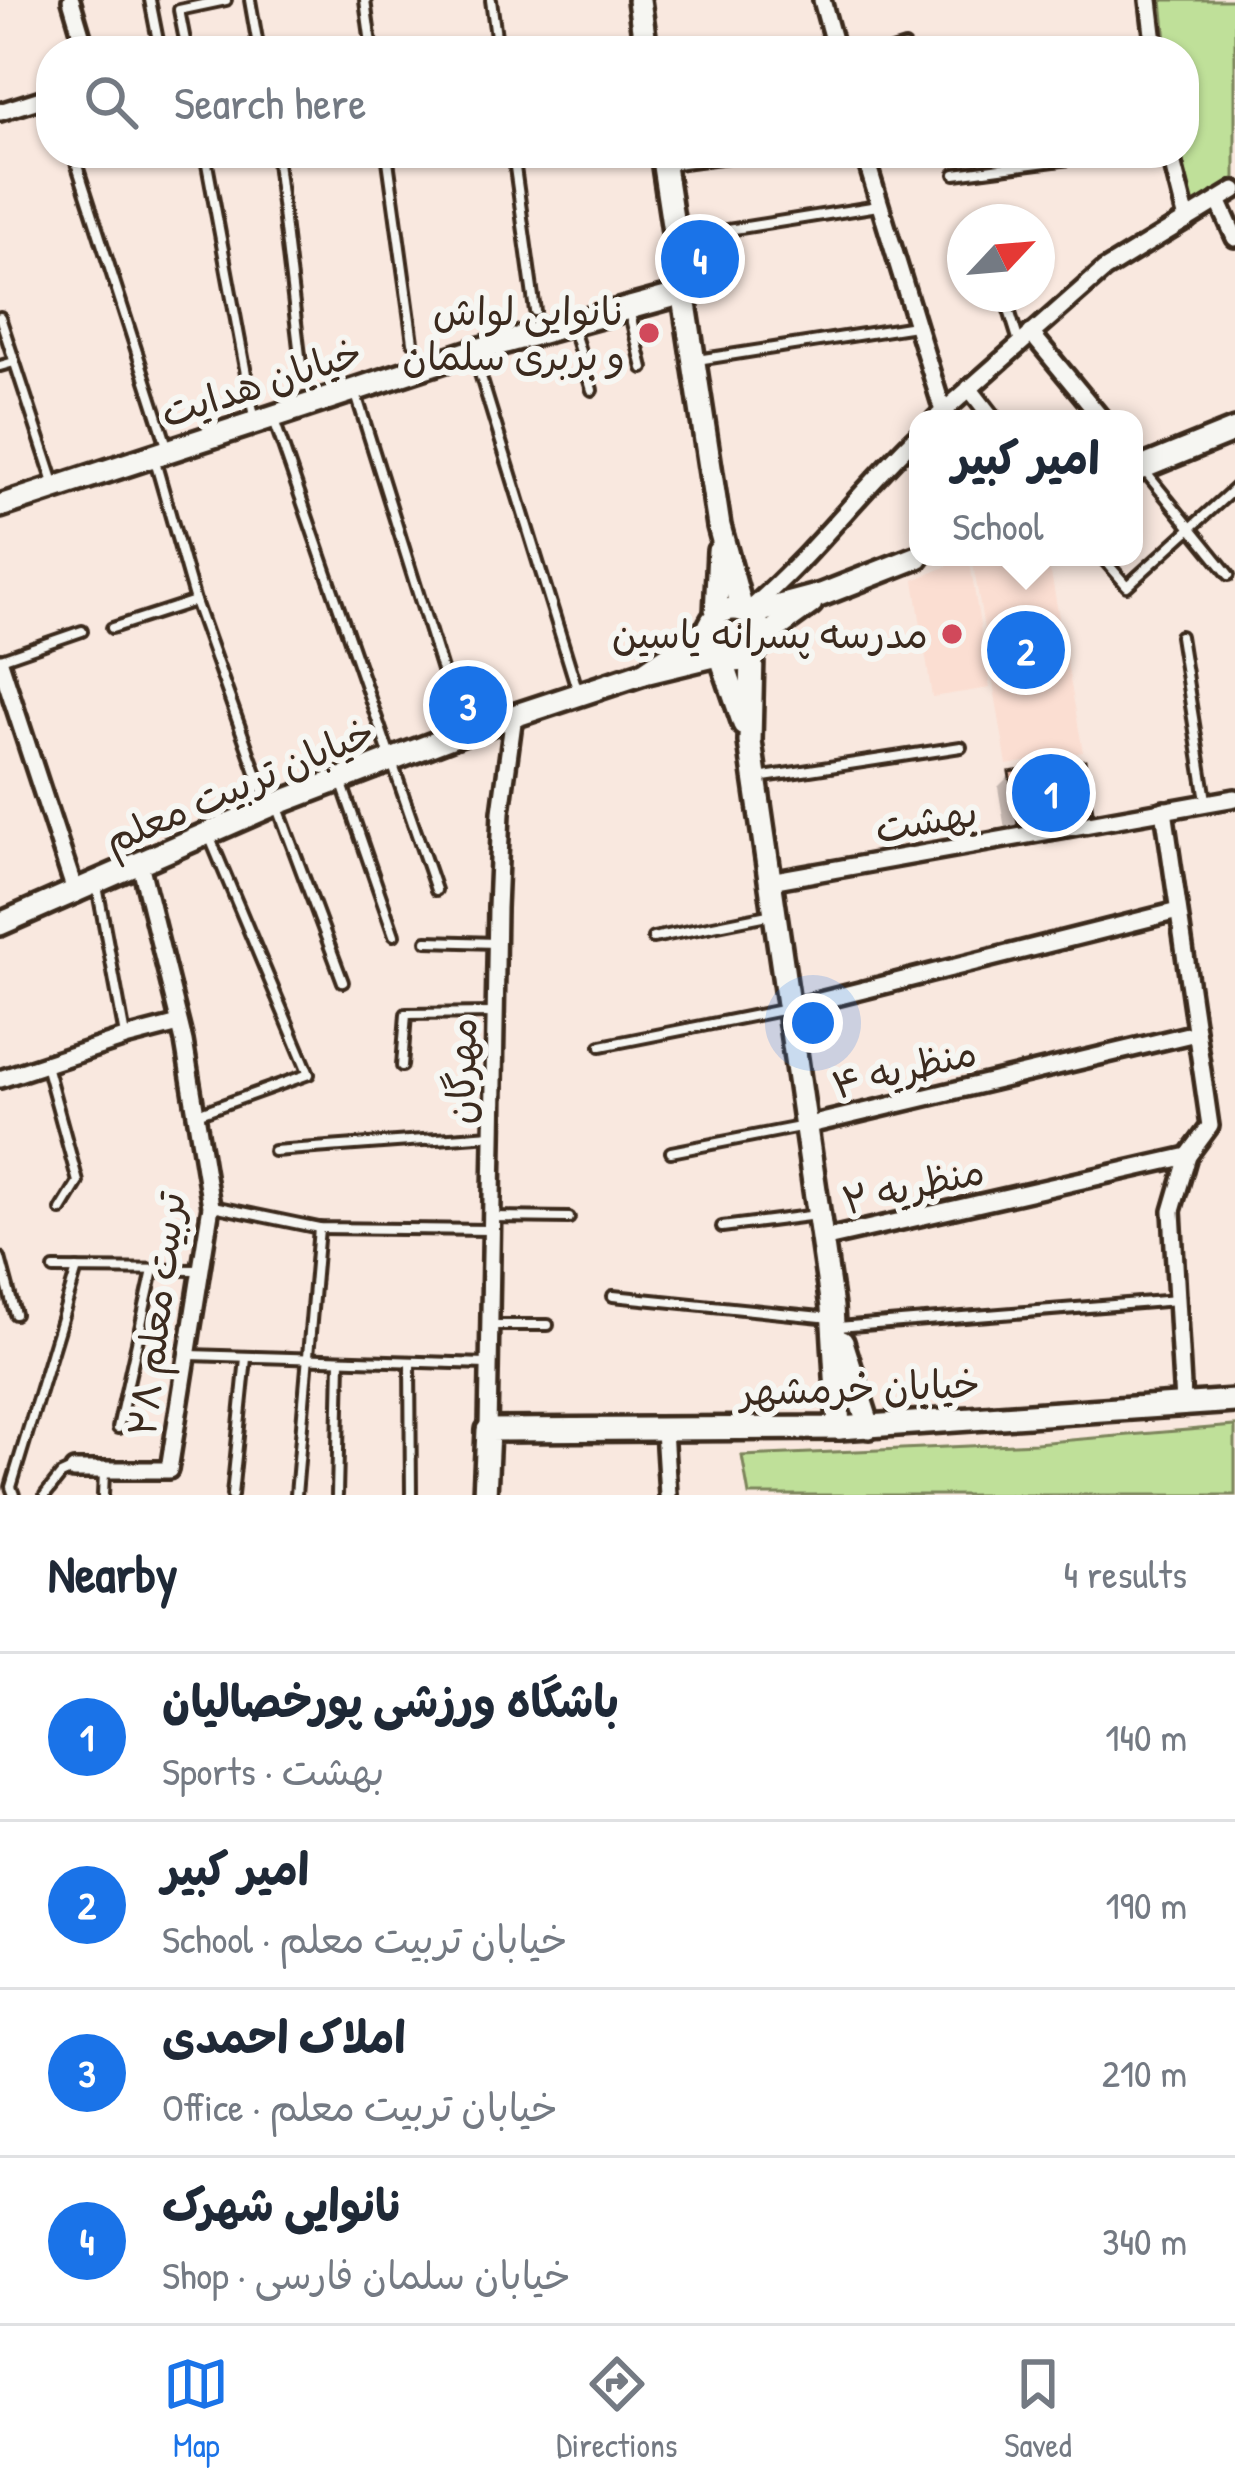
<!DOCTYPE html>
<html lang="en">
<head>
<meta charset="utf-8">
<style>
  :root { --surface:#fff; --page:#f2f2f3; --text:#1f2937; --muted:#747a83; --line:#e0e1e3; --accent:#1a73e8 }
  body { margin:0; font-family:"Patrick Hand","Playpen Sans Arabic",sans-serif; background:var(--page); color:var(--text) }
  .compass { position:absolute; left:947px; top:204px; width:108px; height:108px; border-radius:50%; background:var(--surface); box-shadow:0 3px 9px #0004; rotate:64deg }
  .you { position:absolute; left:813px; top:1023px; width:42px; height:42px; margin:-30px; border:9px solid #fff; border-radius:50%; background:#1a73e8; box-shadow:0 0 0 18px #1a73e833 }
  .badge { display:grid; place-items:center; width:78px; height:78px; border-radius:50%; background:var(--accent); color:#fff; font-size:39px; font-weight:700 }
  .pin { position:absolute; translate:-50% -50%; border:6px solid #fff; box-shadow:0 3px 12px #0006 }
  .popup { position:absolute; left:909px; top:410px; width:234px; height:156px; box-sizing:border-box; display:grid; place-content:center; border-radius:24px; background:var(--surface); filter:drop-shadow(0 3px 9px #0005); font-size:39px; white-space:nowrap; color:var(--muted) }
  .popup b { font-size:45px; color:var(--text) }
  .popup::after { content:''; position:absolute; left:50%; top:100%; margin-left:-24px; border:24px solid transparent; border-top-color:var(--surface) }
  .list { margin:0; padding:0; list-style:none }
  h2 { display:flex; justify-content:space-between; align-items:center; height:156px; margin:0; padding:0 48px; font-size:51px }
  h2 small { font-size:39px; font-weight:400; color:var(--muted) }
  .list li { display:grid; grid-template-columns:78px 1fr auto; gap:36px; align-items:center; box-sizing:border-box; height:168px; padding:0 48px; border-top:3px solid var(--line) }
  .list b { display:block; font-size:45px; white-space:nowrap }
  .list p { margin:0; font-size:39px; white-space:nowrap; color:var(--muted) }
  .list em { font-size:39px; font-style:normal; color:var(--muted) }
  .icon { flex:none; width:66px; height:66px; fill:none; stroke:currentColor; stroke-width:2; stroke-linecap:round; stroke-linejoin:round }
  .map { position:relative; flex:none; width:1235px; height:1495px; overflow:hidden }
  .search { position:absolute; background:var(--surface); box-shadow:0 3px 9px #0004; left:36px; right:36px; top:36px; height:132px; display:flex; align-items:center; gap:30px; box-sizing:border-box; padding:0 42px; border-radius:48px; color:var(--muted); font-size:45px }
  .sheet { height:828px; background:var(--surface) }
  nav { display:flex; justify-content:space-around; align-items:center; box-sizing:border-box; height:168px; border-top:3px solid var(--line); background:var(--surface); font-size:33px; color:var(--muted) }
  nav a { display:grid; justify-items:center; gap:6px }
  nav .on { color:var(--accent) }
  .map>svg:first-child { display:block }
  .built { fill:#fbded2 }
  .green { fill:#bfe099; stroke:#7d855c; stroke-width:3 }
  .shadow { fill:#0003 }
  .building { fill:#ffc6b4; stroke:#3b2a1e; stroke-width:3 }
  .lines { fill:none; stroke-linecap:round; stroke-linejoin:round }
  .lane-casing { stroke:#3b2a1e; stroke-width:16 }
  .street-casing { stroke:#3b2a1e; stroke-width:24 }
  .secondary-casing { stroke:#3b2a1e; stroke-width:30 }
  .lane { stroke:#f6f6f2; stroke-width:8 }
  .street { stroke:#f6f6f2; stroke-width:15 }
  .secondary { stroke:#f6f6f2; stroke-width:21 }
  .poi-dot { fill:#d1495b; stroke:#f6f6f2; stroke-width:4.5 }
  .labels { text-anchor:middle; stroke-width:12; stroke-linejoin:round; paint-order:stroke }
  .poi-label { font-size:39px; fill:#3b2a1e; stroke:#f6f6f2; text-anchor:end }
  .street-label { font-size:39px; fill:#3b2a1e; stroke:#f6f6f2 }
</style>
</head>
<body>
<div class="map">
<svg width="1235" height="1495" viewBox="0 0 1235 1495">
  <rect width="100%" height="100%" fill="#f9e8df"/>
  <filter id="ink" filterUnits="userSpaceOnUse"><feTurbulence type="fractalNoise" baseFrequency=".00833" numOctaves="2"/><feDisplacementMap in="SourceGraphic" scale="24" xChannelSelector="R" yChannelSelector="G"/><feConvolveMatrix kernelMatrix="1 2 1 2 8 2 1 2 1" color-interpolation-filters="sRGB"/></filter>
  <g filter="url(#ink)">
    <g class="built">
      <path d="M969,557L990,688L932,697L914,580Z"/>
      <path d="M972,557H1035L1051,573L1083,752L1007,765Z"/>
    </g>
    <g class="green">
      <path d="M1162,0H1235V178L1193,207L1181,153H1184V51H1167Z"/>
      <path d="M1235,1426V1495H749L742,1456L1036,1443Z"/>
    </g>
    <path class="shadow" d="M1010,775L1090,810L1078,823L1006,835L998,787Z"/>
    <path class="building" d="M1085,760L1093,811L1018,824L1009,772Z"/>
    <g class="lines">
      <defs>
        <g id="lane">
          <path d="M150,0L160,51"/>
          <path d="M250,0L259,51"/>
          <path d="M365,0L372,51"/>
          <path d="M491,0L498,51"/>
          <path d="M187,51L179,10L226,0"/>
          <path d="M892,51L905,47"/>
          <path d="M73,153L168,449"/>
          <path d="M205,153L254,417"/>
          <path d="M276,153L302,373"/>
          <path d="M387,153L413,342"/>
          <path d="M513,153L535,311"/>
          <path d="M668,165L728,157L727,153"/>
          <path d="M955,174L1116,153"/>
          <path d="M678,238L878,206"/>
          <path d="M1004,294L1019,342"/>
          <path d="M629,310L643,368"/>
          <path d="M0,317L55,486"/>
          <path d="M572,326L592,390"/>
          <path d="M473,351L578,692"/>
          <path d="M697,360L915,326"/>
          <path d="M0,366L14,362"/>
          <path d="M355,391L461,731"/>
          <path d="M273,417L436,890"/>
          <path d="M155,461L195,601L268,806"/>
          <path d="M1143,469L1229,575"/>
          <path d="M1102,557L1127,586L1235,488"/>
          <path d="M112,628L195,601"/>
          <path d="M1180,636L1206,800"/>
          <path d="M1,659L82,631"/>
          <path d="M757,778L961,747"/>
          <path d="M341,781L394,935"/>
          <path d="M277,805L343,982"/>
          <path d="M97,886L125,1036"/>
          <path d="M653,938L773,914"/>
          <path d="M427,941L496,943"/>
          <path d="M601,1046L787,1009"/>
          <path d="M46,1065L78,1182L61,1210"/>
          <path d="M402,1066L406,1014L493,1013"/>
          <path d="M197,1114L309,1074L210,838"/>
          <path d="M274,1151L491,1135"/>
          <path d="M671,1152L805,1126"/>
          <path d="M213,1206L319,1228L490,1230"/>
          <path d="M493,1217L569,1218"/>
          <path d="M722,1227L817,1215"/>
          <path d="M0,1258L15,1314"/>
          <path d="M54,1269L199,1270"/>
          <path d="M613,1296L831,1318"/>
          <path d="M492,1325H548"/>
          <path d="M838,1327L1177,1300"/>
          <path d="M190,1355L487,1364"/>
          <path d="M410,1362L411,1495"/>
          <path d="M118,1428L153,1270"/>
          <path d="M14,1495L11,1487L77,1269"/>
          <path d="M45,1495L61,1475L72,1470"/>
          <path d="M103,1495L104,1473"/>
          <path d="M232,1495L246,1358"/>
          <path d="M296,1495L319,1228"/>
          <path d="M337,1495L340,1361"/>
        </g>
        <g id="street">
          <path d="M71,0L86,51"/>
          <path d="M822,0L836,51"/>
          <path d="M1149,0L1155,51"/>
          <path d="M0,112L51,96"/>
          <path d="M864,153L943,411"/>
          <path d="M1170,153L1187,220"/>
          <path d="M1218,200L1235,238"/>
          <path d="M1031,333L1102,419"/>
          <path d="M969,388L993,419"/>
          <path d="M935,419L1104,270L1235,190"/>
          <path d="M749,610C811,557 859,492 918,435"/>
          <path d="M0,662L76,894"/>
          <path d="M1164,810L1210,1126L1188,1156L1172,1211L1183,1404"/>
          <path d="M770,881L1235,798"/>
          <path d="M788,1009L1178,911"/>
          <path d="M0,1079L125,1038L179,1024"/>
          <path d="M805,1126L1196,1033"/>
          <path d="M822,1239L1188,1156"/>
          <path d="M488,1430L497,908L501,812L514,715"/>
          <path d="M664,1430L668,1495"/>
          <path d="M74,1470H169L211,1206L184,1041L140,863"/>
        </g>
        <g id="secondary">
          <path d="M639,0L646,51"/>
          <path d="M662,153L719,526L742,610"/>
          <path d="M1134,471L1235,430"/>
          <path d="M0,506L473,351L684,293"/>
          <circle cx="734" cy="635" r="26"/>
          <path d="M749,614L821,595L918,557"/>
          <path d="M716,615L719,551"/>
          <path d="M709,629L644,673L718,655"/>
          <path d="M760,640L811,603"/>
          <path d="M752,654L750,742L832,1307L839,1428"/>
          <path d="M721,657L744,724"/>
          <path d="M0,924L268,807L462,733L644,673"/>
          <path d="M842,1342L869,1427"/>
          <path d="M485,1495L488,1430L839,1428L1235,1401"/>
        </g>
      </defs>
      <use href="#lane" class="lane-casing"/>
      <use href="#street" class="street-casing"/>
      <use href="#secondary" class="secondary-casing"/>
      <use href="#lane" class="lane"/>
      <use href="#street" class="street"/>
      <use href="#secondary" class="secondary"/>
    </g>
  </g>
  <g class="poi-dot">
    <circle cx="649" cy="333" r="12"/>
    <circle cx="952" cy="634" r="12"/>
  </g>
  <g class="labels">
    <g class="poi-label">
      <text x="625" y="325">نانوایی لواش<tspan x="625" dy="45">و بربری سلمان</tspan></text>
      <text x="928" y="648">مدرسه پسرانه یاسین</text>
    </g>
    <g class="street-label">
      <text transform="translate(261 382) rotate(-18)" y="14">خیابان هدایت</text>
      <text transform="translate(239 785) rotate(-23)" y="14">خیابان تربیت معلم</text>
      <text transform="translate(926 820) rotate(-10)" y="14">بهشت</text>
      <text transform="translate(904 1068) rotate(-14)" y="14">منظریه ۴</text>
      <text transform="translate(461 1071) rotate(-89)" y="14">مهرگان</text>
      <text transform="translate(913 1185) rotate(-13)" y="14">منظریه ۲</text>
      <text transform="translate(156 1314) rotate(-83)" y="14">تربیت معلم ۲۸</text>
      <text transform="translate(860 1387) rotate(-2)" y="14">خیابان خرمشهر</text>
    </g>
  </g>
</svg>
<svg class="compass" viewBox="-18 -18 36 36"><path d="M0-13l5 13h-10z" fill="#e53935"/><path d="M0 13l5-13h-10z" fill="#747a83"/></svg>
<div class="you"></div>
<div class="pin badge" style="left:1051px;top:793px">1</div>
<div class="pin badge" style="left:1026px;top:650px">2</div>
<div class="popup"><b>امیر کبیر</b>School</div>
<div class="pin badge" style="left:468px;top:705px">3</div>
<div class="pin badge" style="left:700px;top:259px">4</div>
<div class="search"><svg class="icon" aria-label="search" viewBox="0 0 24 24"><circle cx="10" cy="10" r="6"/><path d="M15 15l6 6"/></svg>Search here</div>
</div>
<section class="sheet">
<h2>Nearby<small>4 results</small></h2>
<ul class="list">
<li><span class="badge">1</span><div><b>باشگاه ورزشی پورخصالیان</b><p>Sports · بهشت</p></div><em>140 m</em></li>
<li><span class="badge">2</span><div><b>امیر کبیر</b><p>School · خیابان تربیت معلم</p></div><em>190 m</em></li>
<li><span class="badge">3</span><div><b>املاک احمدی</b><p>Office · خیابان تربیت معلم</p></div><em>210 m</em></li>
<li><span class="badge">4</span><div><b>نانوایی شهرک</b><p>Shop · خیابان سلمان فارسی</p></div><em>340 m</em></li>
</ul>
</section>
<nav>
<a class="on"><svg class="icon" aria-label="map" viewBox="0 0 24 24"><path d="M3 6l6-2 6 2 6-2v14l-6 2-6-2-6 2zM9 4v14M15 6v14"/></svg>Map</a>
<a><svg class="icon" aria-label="directions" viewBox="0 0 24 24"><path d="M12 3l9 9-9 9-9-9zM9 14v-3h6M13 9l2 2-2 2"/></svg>Directions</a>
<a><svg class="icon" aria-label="saved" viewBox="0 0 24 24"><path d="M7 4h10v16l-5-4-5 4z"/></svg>Saved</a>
</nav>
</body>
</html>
